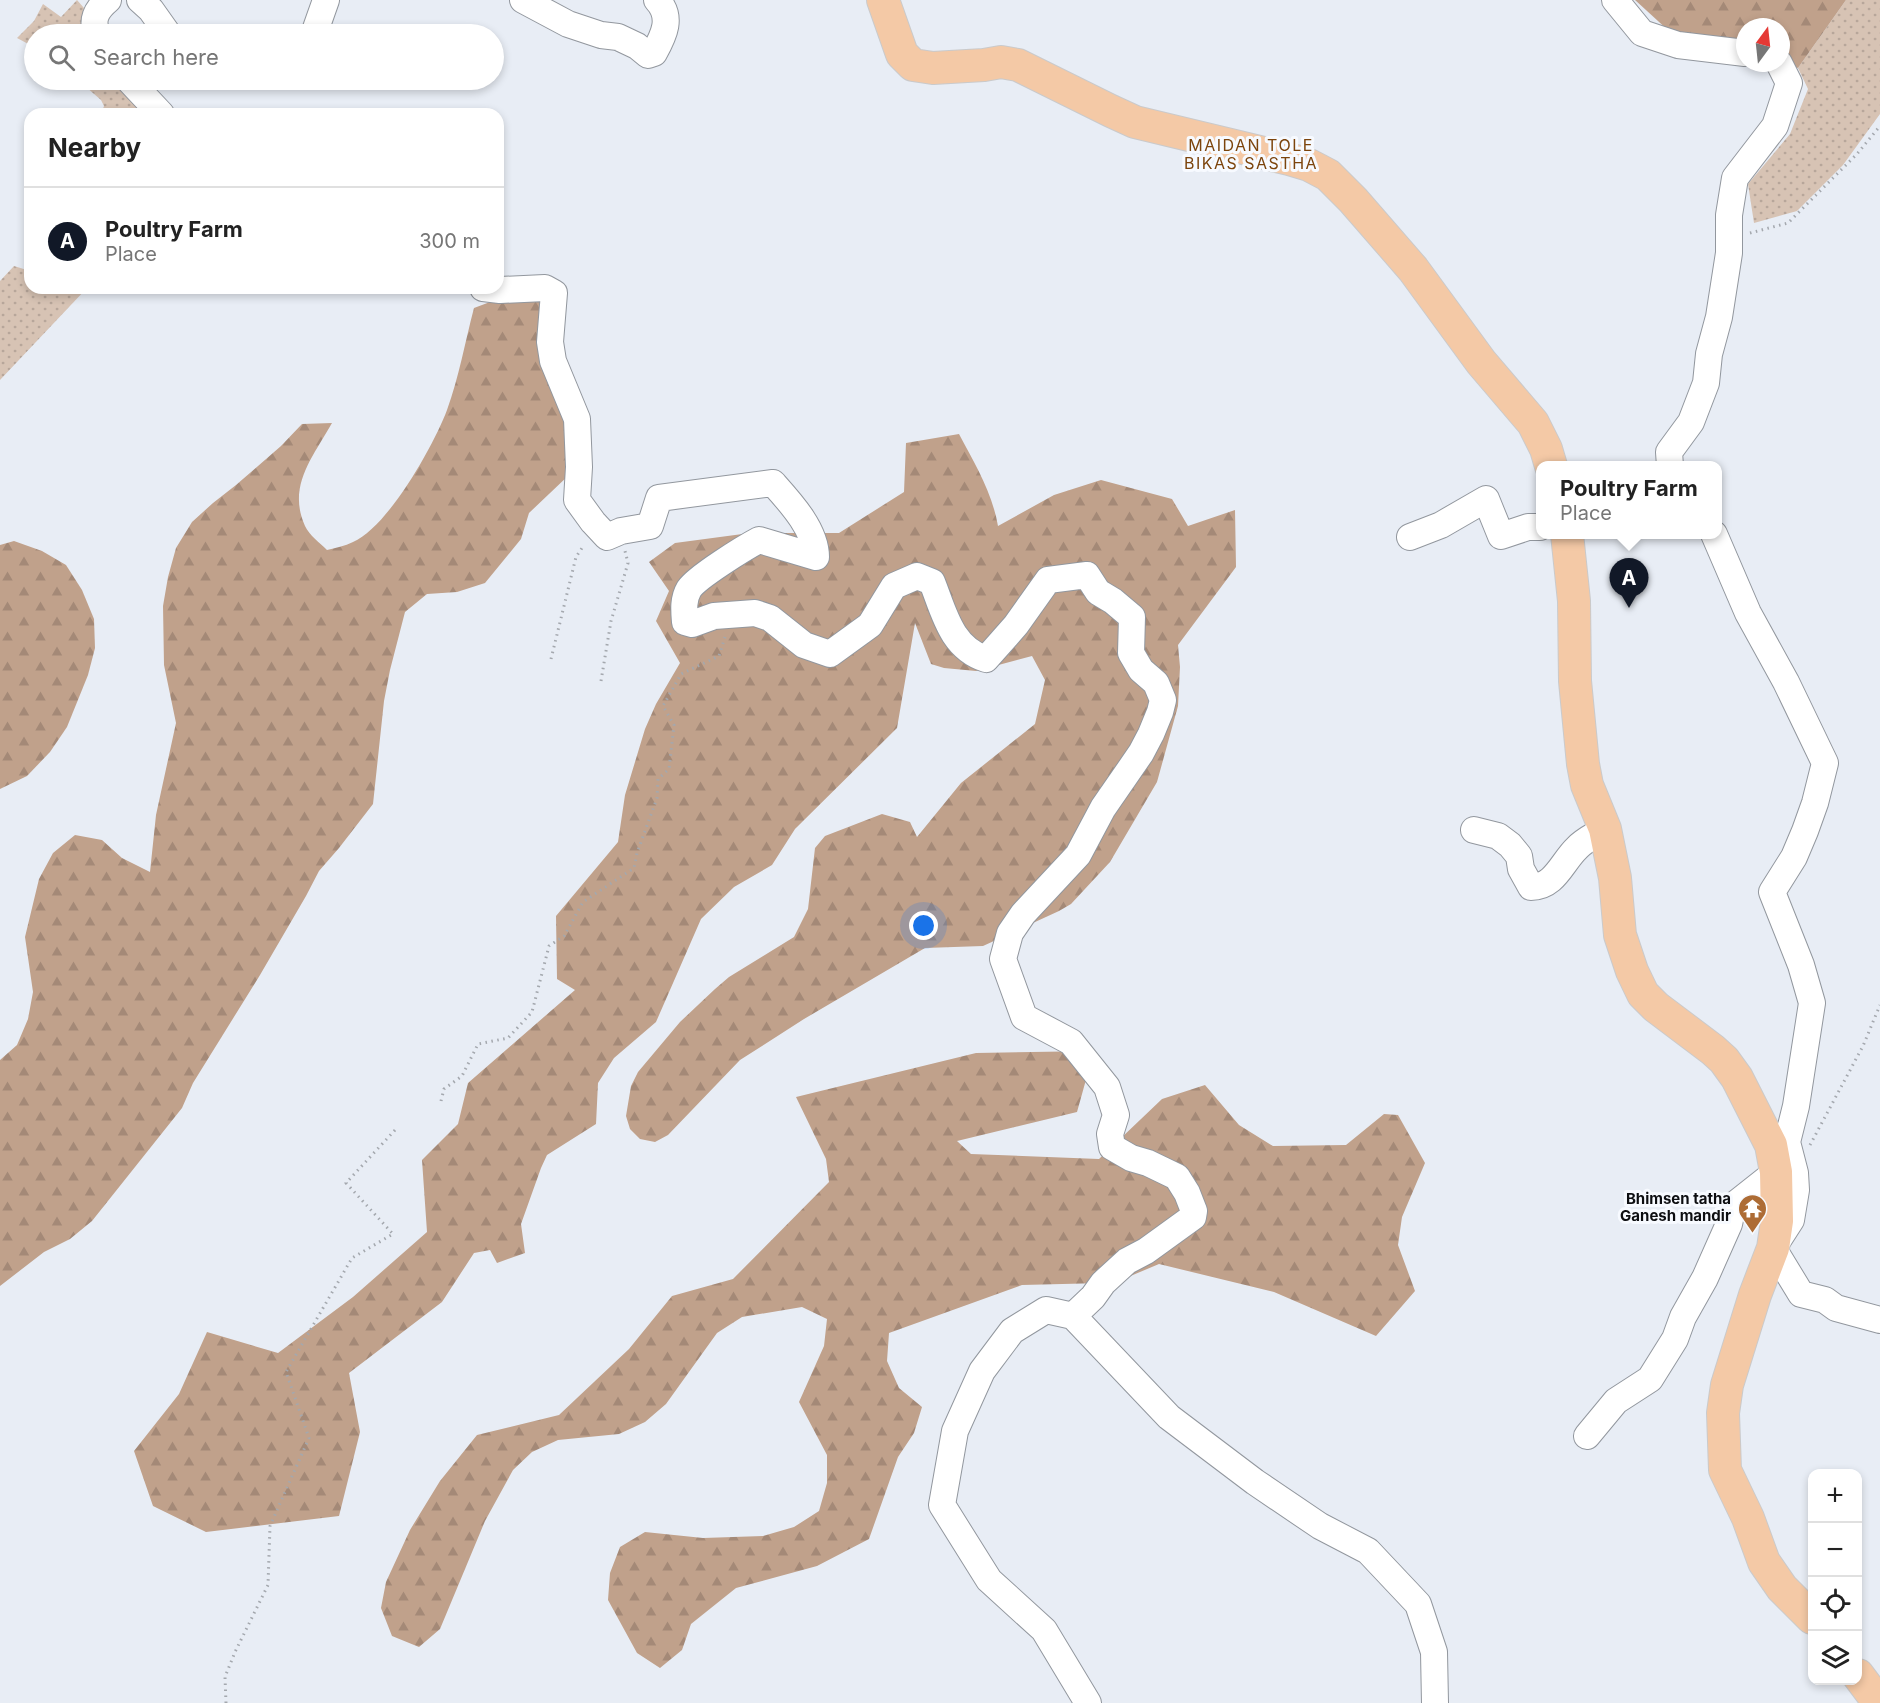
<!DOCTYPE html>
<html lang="en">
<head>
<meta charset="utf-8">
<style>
  :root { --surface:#fff; --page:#f6f6f6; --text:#222; --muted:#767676; --line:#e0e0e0; --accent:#111827 }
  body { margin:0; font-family:Inter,sans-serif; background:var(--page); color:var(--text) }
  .controls { position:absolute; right:18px; bottom:18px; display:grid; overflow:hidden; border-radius:12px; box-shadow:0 3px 9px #0003 }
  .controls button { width:54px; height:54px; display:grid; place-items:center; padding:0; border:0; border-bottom:2px solid var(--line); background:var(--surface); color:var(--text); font:30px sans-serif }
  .compass { position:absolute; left:1736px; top:18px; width:54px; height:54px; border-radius:50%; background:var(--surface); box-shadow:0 3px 9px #0003; rotate:15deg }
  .you { position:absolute; left:924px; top:926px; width:21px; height:21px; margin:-15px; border:4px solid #fff; border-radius:50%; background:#1a73e8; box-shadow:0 0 0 9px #1a73e833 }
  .badge { display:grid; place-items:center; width:39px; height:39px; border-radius:50%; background:var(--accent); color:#fff; font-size:20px; font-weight:700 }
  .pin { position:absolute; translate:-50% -50px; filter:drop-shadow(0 2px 3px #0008) }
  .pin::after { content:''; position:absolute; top:32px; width:21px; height:18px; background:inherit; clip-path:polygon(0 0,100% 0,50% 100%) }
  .popup { position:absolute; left:1536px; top:461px; width:186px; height:78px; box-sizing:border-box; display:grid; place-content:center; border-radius:12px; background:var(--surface); filter:drop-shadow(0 2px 4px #0005); font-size:20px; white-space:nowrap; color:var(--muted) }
  .popup b { font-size:22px; color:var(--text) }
  .popup::after { content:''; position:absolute; left:50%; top:100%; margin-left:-12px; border:12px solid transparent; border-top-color:var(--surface) }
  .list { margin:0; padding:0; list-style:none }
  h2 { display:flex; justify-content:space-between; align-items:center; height:78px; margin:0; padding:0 24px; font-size:26px }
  h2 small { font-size:20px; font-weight:400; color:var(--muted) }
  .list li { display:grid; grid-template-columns:39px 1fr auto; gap:18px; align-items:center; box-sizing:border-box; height:108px; padding:0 24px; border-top:2px solid var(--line) }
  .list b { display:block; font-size:22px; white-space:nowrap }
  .list p { margin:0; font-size:20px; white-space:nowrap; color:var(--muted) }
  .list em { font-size:20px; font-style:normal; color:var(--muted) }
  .icon { flex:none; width:33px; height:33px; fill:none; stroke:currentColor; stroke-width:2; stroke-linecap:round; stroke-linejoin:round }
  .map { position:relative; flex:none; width:1880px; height:1703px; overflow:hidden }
  .search { position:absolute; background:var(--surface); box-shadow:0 3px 9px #0003; left:24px; top:24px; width:480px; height:66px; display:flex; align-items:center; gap:15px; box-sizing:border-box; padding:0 21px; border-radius:33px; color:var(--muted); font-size:22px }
  .panel { position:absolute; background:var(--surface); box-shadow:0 3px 9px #0003; left:24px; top:108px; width:480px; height:186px; border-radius:18px }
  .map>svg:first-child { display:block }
  .grass { fill:url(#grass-dots) }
  .forest { fill:url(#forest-firs) }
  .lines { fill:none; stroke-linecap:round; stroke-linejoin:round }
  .minor-casing { stroke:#92979e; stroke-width:28 }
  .major-casing { stroke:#cacacb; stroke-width:34 }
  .path { stroke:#a4a8ae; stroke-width:3; stroke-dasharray:1.5 4.5; stroke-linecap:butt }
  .minor { stroke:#fff; stroke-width:26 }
  .major { stroke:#f4c9a6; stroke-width:32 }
  .labels { text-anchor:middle; stroke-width:6; stroke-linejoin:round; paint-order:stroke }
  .poi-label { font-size:15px; font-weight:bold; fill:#0d0e11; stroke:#f7faff; text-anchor:end }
  .neighbourhood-label { font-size:16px; letter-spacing:1.5px; fill:#7c440c; stroke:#f7faff }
</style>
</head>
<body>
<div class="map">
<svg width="1880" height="1703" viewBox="0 0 1880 1703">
  <defs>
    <pattern id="grass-dots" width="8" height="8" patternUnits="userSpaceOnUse" patternTransform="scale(1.5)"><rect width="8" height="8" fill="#d7c3b4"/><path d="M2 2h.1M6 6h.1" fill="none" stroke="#b7a69a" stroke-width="1.8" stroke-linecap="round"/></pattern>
    <pattern id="forest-firs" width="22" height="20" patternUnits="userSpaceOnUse" patternTransform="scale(1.5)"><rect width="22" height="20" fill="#c0a18b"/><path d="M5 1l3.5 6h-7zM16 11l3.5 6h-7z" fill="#a48977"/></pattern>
  </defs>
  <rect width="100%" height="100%" fill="#e8edf5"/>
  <g class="grass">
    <path d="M77,0L84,8L80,30L82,34H34V47L17,38L34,21L43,4L61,17Z"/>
    <path d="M1846,0H1880V114L1843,165L1797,211L1754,223L1748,184L1790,134L1808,89L1798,68Z"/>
    <path d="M78,80H119L148,114H101L104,106L101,100Z"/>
    <path d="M14,266L30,271V288H87L0,380V281Z"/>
  </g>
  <g class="forest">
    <path d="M1635,0H1846L1798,68L1781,63V27H1745V53L1670,32Z"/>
    <path d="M534,293L547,302L573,417L569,475L529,513L521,539L485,583L457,592L427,594L405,612L390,670L384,701L373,804L339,848L319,871L306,896L260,975L193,1083L182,1108L92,1221L70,1239L44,1252L0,1286V1060L17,1045L28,1019L33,992L25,937L39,879L53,853L75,835L102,840L122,858L150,872L156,815L176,723L164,665L163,606L168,577L176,548L192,522L213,503L236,485L281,446L302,424L332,423C313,457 287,486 305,526C309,535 320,543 327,550C335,548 345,546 353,542C388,527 434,445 447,410C459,377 465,342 474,308L506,296Z"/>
    <path d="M959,434C975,464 992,492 998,526L1054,495L1101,480L1172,499L1188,526L1235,510L1236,567L1178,645L1180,667L1178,706L1157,782L1110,862L1071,904L1059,911L983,946L925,948L804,1019L740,1060L668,1135L655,1142L640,1139L630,1129L626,1116L631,1086L638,1072L680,1022L715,989L729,977L794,937L808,909L815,848L825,836L882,814L910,822L917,837L961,783L1035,724L1045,680L1032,656L976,671L944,668L931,664L915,623L897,728L795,829L772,865L734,887L701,919L656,1022L614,1058L598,1083L596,1124L547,1155L541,1168L521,1224L525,1253L497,1263L490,1250L474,1253L442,1302L349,1373L360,1432L339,1516L206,1532L153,1506L134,1451L179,1394L207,1332L278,1353L353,1297L427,1232L422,1160L458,1124L468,1083L575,990L557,979L556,916L618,842L625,795L645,729L656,704L680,663L656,621L669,591L649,562L675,543L750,533H839L904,492L906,443Z"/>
    <path d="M14,541L42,551L66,565L82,590L94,619L95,648L88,675L67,727L50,752L27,776L0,789V545Z"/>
    <path d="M1094,1051L1077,1112L957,1141L971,1154L1099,1159L1162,1099L1205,1085L1239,1125L1273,1146L1346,1145L1384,1114L1398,1115L1425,1163L1402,1217L1398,1245L1415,1291L1376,1336L1274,1292L1159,1264L1121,1280L1103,1283L1022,1285L889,1333L887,1361L899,1388L922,1407L914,1433L898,1457L869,1539L817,1566L736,1588L691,1624L682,1650L660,1668L637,1653L608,1600L610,1573L620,1547L645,1532L703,1538L763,1536L794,1527L819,1511L827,1483V1455L799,1402L824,1346L827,1319L802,1307L742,1317L717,1333L666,1404L645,1422L619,1434L558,1440L532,1452L513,1470L485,1521L440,1629L419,1647L392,1636L381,1608L386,1582L410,1530L440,1481L477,1435L559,1415L629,1349L672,1296L733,1279L829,1182L826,1159L796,1097L976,1053Z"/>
  </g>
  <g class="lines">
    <defs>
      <g id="minor">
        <path d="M140,0L151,10L168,34"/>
        <path d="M523,0L568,24L601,35L618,37L637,46L648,55L654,53C664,35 673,17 657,0"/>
        <path d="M1615,0L1642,33L1678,45L1745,53"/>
        <path d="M97,34C91,20 96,10 108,0"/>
        <path d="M314,34L326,0"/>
        <path d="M129,80L161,114"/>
        <path d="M483,288L500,290L545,288L554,293L550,342L553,361L577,419L579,467L577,500L593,522L607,537L621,531L650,526L659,498L773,483C790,502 816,530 816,557L759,540C744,548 697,577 689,589C683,599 684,610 685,622L692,624L714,616L755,613L770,618L804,645L830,654L870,625L894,586L917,576L932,582C944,612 951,648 986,659L1016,625L1048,580L1087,575L1098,592L1113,601L1132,617L1131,653L1141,670L1156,683L1163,700L1160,712L1151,734L1141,753L1103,808L1078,855L1023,914L1010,933L1003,959L1024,1017L1071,1042L1107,1087L1116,1115L1110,1134L1112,1147L1131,1158L1148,1163L1177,1177L1187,1193L1194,1211L1193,1217L1146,1251L1127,1261L1103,1283L1093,1297L1073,1316"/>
        <path d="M1670,466L1669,452L1691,422L1706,383L1709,354L1719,317L1729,253V215L1735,178L1775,126L1789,83L1779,63"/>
        <path d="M1714,534L1748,613L1786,682L1825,763L1815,803L1805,831L1794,857L1772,892L1801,965L1812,1003L1796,1106L1787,1142L1795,1173L1796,1190L1791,1220L1773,1248L1801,1294L1825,1300L1836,1308L1880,1320"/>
        <path d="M1410,537L1441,525L1486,499L1501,536L1528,527H1540"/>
        <path d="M1474,830L1498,836L1510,845L1519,856L1521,869L1531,887C1555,887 1562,862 1577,848C1584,840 1596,835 1605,829"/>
        <path d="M1587,1436L1616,1401L1650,1379L1675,1339L1683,1317L1705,1278L1729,1224L1733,1206L1776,1172"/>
        <path d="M1088,1703L1044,1630L989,1580L942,1505L955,1431L982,1371L1012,1331L1046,1310L1073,1316L1169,1417L1255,1482L1320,1526L1368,1551L1418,1604L1434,1652L1435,1703"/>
      </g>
      <g id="major">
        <path d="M883,0L902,54L913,65L933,68L984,65L1001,62L1018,65L1111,111L1135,122L1289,159L1309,165L1328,175L1353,200L1413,269L1481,362L1533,423L1546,449L1551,466"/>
        <path d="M1567,534L1574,601L1575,681L1583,764L1587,785L1605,829L1615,878L1620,935L1632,971L1643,994L1656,1007L1713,1050L1724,1060L1737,1078L1771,1145L1776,1172L1777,1221L1773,1248L1755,1295L1727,1385L1723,1413L1725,1470L1748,1518L1764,1562L1782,1588L1812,1618"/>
        <path d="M1858,1675L1879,1703"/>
      </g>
    </defs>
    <use href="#minor" class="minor-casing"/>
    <use href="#major" class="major-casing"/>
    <g class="path">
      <path d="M1750,233L1788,223L1857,154L1880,126"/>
      <path d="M551,659L576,557L584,545"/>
      <path d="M601,681L611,621L628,563L625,551"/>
      <path d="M441,1101L444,1089L462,1076L478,1044L508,1038L532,1012L549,946L564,936L583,902L634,868L637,853L657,798L658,779L669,769L674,725L663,706L681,674L719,656L725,637"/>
      <path d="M1810,1145L1863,1046L1880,1005"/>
      <path d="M226,1703L225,1677L235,1652L268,1585L270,1526L309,1438L286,1372L352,1258L393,1234L346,1183L396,1129"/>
    </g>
    <use href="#minor" class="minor"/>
    <use href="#major" class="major"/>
  </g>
  <defs>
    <symbol id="temple-pin" viewBox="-11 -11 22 30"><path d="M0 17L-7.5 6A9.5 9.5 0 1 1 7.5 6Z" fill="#ad6c35" stroke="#f7faff"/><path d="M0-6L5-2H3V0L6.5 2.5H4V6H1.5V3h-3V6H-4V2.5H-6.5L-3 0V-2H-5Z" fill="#fff"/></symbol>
  </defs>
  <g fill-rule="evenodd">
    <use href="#temple-pin" x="1736" y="1192" width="33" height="45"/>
  </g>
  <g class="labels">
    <g class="poi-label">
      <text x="1731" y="1204">Bhimsen tatha<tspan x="1731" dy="17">Ganesh mandir</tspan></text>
    </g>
    <g class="neighbourhood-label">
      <text x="1251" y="151">MAIDAN TOLE<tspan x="1251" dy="18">BIKAS SASTHA</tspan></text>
    </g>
  </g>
</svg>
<div class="controls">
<button>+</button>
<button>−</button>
<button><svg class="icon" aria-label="locate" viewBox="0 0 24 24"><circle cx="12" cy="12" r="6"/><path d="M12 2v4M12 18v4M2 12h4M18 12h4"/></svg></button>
<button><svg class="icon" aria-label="layers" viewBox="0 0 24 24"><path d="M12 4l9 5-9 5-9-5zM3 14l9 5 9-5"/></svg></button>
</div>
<svg class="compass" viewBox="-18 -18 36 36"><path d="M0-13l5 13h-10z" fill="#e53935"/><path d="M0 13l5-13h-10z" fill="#767676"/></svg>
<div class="you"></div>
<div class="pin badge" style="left:1629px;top:608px">A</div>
<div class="popup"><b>Poultry Farm</b>Place</div>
<div class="search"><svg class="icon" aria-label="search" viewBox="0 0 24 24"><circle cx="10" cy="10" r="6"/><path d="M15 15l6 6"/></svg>Search here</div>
<section class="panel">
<h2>Nearby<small></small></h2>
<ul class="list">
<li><span class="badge">A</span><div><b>Poultry Farm</b><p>Place</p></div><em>300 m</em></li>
</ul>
</section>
</div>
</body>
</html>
